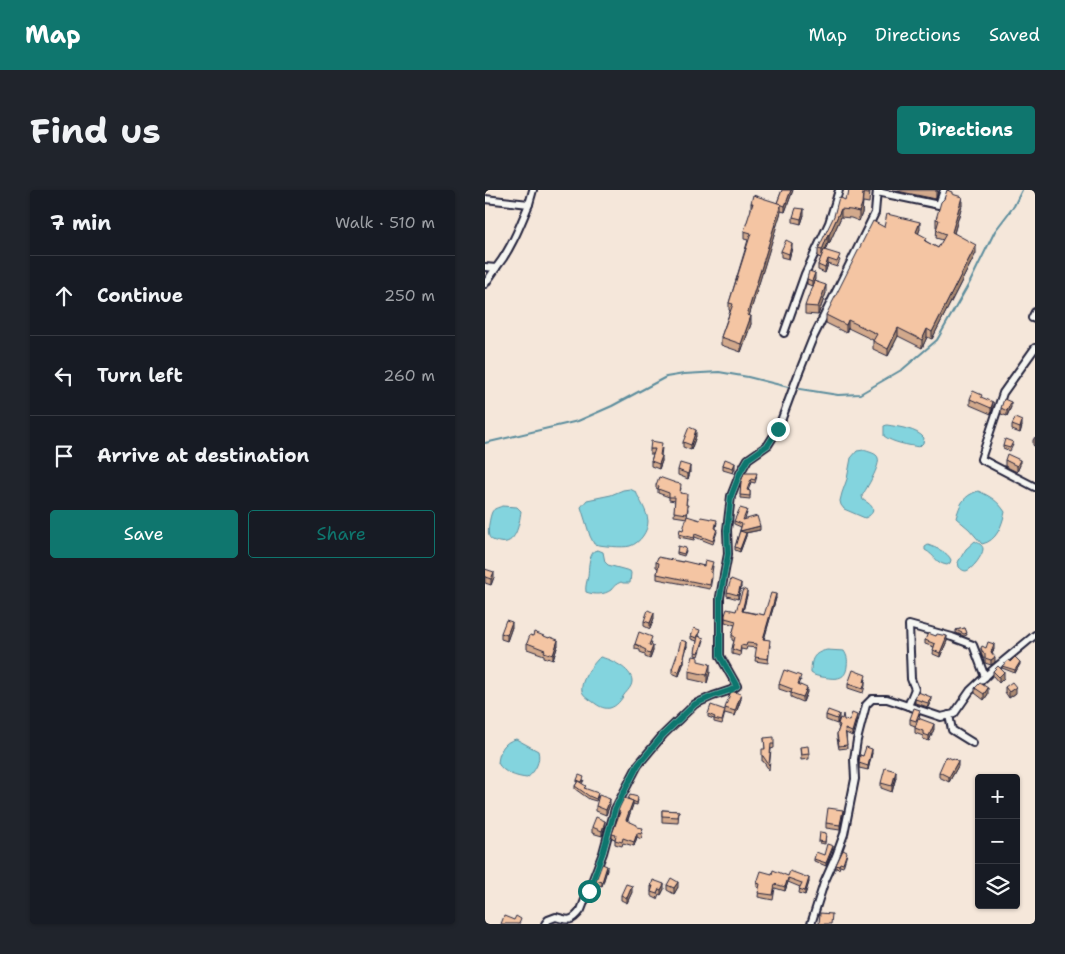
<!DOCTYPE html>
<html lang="en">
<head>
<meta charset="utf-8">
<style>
  :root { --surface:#171b24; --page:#20242c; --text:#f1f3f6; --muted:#9ea1a6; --line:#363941; --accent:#0f766e }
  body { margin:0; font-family:"Shantell Sans",sans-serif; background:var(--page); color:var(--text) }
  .controls { position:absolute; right:15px; bottom:15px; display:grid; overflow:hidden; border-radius:5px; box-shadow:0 1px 4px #0004 }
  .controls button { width:45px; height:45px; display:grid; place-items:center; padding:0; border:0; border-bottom:1px solid var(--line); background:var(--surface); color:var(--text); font:25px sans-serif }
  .stop { position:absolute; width:15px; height:15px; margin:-11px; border:4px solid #0f766e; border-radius:50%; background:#fff }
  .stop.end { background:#0f766e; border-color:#fff; box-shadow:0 1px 5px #0008 }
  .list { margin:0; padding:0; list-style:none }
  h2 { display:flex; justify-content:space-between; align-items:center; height:65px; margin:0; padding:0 20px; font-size:21px }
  h2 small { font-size:16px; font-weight:400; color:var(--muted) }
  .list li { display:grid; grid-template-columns:32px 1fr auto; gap:15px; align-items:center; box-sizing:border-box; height:80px; padding:0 20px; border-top:1px solid var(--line) }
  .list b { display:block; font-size:19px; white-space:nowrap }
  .list em { font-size:16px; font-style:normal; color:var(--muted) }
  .actions { display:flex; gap:10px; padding:15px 20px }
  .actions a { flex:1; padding:11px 0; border:1px solid var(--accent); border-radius:5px; text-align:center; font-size:18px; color:var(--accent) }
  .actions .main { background:var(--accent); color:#fff }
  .icon { flex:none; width:28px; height:28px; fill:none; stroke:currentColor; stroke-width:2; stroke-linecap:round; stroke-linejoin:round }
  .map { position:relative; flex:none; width:550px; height:734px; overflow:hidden; border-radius:5px }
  header { display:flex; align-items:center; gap:30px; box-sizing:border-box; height:70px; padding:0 25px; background:var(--accent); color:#fff }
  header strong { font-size:24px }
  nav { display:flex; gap:28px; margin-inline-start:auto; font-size:18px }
  .intro { display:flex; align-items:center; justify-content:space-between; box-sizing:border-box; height:120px; padding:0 30px }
  h1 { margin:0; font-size:35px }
  .button { padding:12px 22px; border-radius:5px; background:var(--accent); color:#fff; font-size:18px; font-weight:700 }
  main { display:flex; gap:30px; padding:0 30px }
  aside { flex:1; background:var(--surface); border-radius:5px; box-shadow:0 1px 4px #0004 }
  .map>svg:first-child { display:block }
  .water { fill:#83d4de; stroke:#5c8d9d }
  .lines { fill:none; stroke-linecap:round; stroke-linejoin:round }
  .stream { stroke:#5c8d9d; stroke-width:2 }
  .street-casing { stroke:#22223b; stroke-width:10 }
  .street { stroke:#f6f6f2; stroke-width:6 }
  .wall { fill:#d2a98c; stroke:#22223b }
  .shaded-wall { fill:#ab8a72; stroke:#22223b }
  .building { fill:#f4c5a3; stroke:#22223b }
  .route { stroke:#0f766e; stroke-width:6 }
</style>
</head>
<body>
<header>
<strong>Map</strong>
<nav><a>Map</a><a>Directions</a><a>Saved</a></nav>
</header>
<div class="intro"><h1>Find us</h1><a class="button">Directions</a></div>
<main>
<aside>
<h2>7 min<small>Walk · 510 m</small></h2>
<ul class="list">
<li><svg class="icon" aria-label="ahead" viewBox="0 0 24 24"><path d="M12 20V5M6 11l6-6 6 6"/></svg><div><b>Continue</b></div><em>250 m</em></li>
<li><svg class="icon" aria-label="left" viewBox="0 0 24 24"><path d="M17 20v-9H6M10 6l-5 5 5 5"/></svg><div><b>Turn left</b></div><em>260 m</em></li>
<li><svg class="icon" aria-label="arrive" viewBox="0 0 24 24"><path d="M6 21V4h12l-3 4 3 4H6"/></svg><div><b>Arrive at destination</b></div></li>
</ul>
<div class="actions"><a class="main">Save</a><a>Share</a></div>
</aside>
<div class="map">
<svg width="550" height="734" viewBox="0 0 550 734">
  <rect width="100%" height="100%" fill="#f5e7da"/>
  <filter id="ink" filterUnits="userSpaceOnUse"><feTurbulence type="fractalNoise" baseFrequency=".02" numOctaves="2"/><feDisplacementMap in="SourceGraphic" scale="10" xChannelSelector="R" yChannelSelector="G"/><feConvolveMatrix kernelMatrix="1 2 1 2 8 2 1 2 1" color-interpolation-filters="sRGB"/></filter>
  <g filter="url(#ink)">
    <g class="water">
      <path d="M402,235C414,237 432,239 439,248L438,253L434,257C423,255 408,253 399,246V236Z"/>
      <path d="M379,260C383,262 392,263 393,268C396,275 381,299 377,306L378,310C388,315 393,322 380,328L359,319L356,315L355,311L357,303L362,289L366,268L372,261Z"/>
      <path d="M145,299L151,302C155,311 162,321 163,331C163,341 155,353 145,356C138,358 117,356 109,354L105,346L96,317L102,310L126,305L138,300Z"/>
      <path d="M493,301C505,306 513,311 520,322C517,335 512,351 497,354L484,339L471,328C475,314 478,306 493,301Z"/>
      <path d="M17,316L32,317L36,321C34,335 31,356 14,352C10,351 5,350 4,346C2,342 5,326 7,322C9,318 13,318 17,316Z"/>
      <path d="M490,351C493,353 498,355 498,359C498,365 487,380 481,381C478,381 476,379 474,377L473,372L481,359Z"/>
      <path d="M443,355C451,358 463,362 466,370L465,373L462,375C450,373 450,365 440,360V357Z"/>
      <path d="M113,360L118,362L120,372L123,375L145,381L146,383L145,393H138L136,392C131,394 129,396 126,400C119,405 109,405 101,402C100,396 102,392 103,386C104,377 103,369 109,361Z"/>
      <path d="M342,460L359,461C362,466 363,469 362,476C361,491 349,489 337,487C332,486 330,486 326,483C326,469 328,463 342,460Z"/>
      <path d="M115,467C125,469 147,479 147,491C147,497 142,501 139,505C136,510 132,516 125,518C120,519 115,517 111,514C107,511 98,506 97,501C95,490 108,474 115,467Z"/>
      <path d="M31,549L53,561C56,571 50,582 42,588C32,587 18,583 13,573C14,562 18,552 31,549Z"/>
    </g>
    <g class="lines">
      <g class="stream">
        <path d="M315,199L353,205L375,204L418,179L452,150L485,92L510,41L529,16L537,0"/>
        <path d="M0,253L93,231L127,216L181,187L199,184L234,182L263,187L303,197"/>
      </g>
      <defs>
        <g id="street">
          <path d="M392,2L454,15L459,0"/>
          <path d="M0,9L44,14L48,0"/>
          <path d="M0,77L11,78C26,59 35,36 44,14"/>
          <path d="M0,94L11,78"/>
          <path d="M550,122L547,128L550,129"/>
          <path d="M299,143L320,84L344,33L354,0"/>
          <path d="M550,158L518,203L496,269L550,297"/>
          <path d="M423,516L430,499L426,489L424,435L467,447L488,455L500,487"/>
          <path d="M464,525L467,540L488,553"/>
          <path d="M60,734L63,730L71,727C84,731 87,732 96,720L118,663L130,619L153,575L178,545L210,514L228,506L246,500L252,496L235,466V407L243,364L242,340L246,306L255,283L263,269L283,255L293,239L313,185L327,150L390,23L392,0"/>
          <path d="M326,734L339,693L351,666L359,644L370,589L369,569L372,550L381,515L387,509H402L456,527L469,524L485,501L504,483L550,445"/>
        </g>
      </defs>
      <use href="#street" class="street-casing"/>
      <use href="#street" class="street"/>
    </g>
    <g class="wall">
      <path d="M297,0H308L300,22L296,21L264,126L266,134L256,162L236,155V147L245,121L244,120V113L263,50L259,49V41L266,21V13H292Z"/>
      <path d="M364,0H387V1H385L384,13L378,12L377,23L374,31L366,28L356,27L344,54L343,53L340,60L355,70L352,77L343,74L340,83L333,80V75L336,68L333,67V59L363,6Z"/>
      <path d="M407,0H453L451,9Z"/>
      <path d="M467,5L477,15L469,43L491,63L447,149L442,147L437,158L413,146L403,166L388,159V150L363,138L361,143L341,133V125L399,37L435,39L433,44L442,52L453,58L458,50L451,48L452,37H451V29Z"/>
      <path d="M319,25L316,34L308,32V27Z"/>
      <path d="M307,58L304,69L296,67V61Z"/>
      <path d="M322,89H330L327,96L322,94Z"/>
      <path d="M341,103L333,125L320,124V116Z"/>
      <path d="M497,208L508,217L506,224L485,215V209Z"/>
      <path d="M526,217L522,226L516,224V218Z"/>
      <path d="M527,235L537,236L535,243L527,240Z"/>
      <path d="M211,246L206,260L198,257V252Z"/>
      <path d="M550,247V257L548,255V250Z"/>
      <path d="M528,255L525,261L518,258V256Z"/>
      <path d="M177,258L176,266L177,271L174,279L166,276V271L168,264H165V259Z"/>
      <path d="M520,270L535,275L532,282L520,276Z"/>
      <path d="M238,275L250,278L248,283L238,280Z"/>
      <path d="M193,280L205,282L203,289L193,285Z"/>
      <path d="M272,286L270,293L266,292L263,301H265V309L255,308L256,292Z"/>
      <path d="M171,295L196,298L195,303L202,308L201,315L203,319L202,328L189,326L190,311L184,310V307L173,303V299L171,298Z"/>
      <path d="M262,323L260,329L275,340L261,343V346L255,362L250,360V357L256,337L249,334V331Z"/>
      <path d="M215,330L232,332L231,338L232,342L228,354L210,347L209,350L194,347V344L198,340Z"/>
      <path d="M201,361L199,366L192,364V362Z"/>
      <path d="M171,372H198L219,376H228L227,383V388L225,399L172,389V384L173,378L171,377Z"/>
      <path d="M0,379L9,387L6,395L0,393Z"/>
      <path d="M256,397L253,409L242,406V402Z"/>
      <path d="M262,405L258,421L279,425L291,408L279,449L285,455L283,473L270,471L272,458L262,457L261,460L256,459L255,466L247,464V459L249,451L247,450V445L250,435L240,432V425L251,421Z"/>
      <path d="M169,428L165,439L159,436V431Z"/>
      <path d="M27,437L22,451L16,449V443Z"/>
      <path d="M480,438L482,445L479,446L471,443V440Z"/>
      <path d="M215,442L214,446L219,450L214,466L210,465L212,451L206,449V446Z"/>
      <path d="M48,446L64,448L73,455L68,470L59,467V465L42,459V453Z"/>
      <path d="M440,450L462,451L455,467L448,464L449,457L440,454Z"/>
      <path d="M167,452L166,455L168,461L165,469L160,467V464L155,462V460L150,459V454Z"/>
      <path d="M202,456L199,468V472L194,486L187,483V479Z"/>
      <path d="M496,458L509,459L507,464L510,472L506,475L500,473V469L498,468L496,463Z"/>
      <path d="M525,472L535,474L530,483L517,478V476Z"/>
      <path d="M204,481L225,482L222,493L204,489Z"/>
      <path d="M508,481L519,488L514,493L508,486Z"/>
      <path d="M381,489L380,492V496L378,503L363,498V494Z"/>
      <path d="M316,490L314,495L322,502L318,512L306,507V503L294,499V494Z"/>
      <path d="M520,497L531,503L524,508L520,502Z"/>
      <path d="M490,498L503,504L499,510L490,503Z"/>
      <path d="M256,509L250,526L240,523L237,534L229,532V529L223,527V524L240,520V518Z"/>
      <path d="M430,509L446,511L443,517L430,513Z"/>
      <path d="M341,525L354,529L352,534L341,530Z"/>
      <path d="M435,525L434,528L449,539L444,551L438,549V546L430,543V536L425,534V529Z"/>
      <path d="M372,529L367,546L361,543L362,558L354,559L352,548V544L354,538L353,537V534L359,530L364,531Z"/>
      <path d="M279,548L289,554V558L286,559L284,580L278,571H277V566L280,559Z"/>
      <path d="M315,557L324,564V569L316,570Z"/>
      <path d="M387,563L383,580L374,578L375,565L378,566Z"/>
      <path d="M467,569L473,576L464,592L454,587V582Z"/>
      <path d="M411,587L407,602L396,598V593Z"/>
      <path d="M92,590H99L97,594L101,599L113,606L111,611L104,609L90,599V596L92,593Z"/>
      <path d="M143,609L153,610L152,615L148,614L143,630L152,637L158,643L156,649L152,647L149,656L138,653L137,656L130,654V649L127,648V644L134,626L133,621Z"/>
      <path d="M125,614L121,625L111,621V616Z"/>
      <path d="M177,620L194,621L193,633L177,632Z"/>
      <path d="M358,625L355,640L341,638V633Z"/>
      <path d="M120,636L117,646L107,643V637Z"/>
      <path d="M341,643L340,654L334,653V651Z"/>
      <path d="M348,658L341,676L329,671V669L339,665Z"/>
      <path d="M362,664L358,677L355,676L354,679L351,678V675Z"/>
      <path d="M122,680L117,696L111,694V690Z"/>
      <path d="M287,684L303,686L324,692L320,705L314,703L315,697L303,692L300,701L290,698L288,710L273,707L274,698L272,697V693Z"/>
      <path d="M182,695L193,697L189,704L182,700Z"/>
      <path d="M166,696L179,699L176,705L174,704L172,709L166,706Z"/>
      <path d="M147,702L142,713L136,710V705Z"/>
    </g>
    <g class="shaded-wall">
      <path d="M306,0H308L300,22V16Z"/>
      <path d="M451,0H453L451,9Z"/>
      <path d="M378,3L377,23L374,31V22Z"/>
      <path d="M477,7V15L467,50V42Z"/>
      <path d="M296,14V22L262,133V125Z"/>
      <path d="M319,19V25L316,34V29Z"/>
      <path d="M356,19V27L344,54V45Z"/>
      <path d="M435,32V39L431,50V42Z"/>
      <path d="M343,44V53L337,68V60Z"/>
      <path d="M307,53V58L304,69V64Z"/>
      <path d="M491,55V63L447,149V142Z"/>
      <path d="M343,69V74L340,83V78Z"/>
      <path d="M330,83V89L327,96V91Z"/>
      <path d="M341,95V103L333,125V117Z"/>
      <path d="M266,126V134L256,162V154Z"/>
      <path d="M363,130V138L361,143V135Z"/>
      <path d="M413,138V146L403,166V159Z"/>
      <path d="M442,139V147L437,158V150Z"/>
      <path d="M508,212V217L506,224V218Z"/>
      <path d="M526,212V217L522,226V221Z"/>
      <path d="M537,231V236L535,243V238Z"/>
      <path d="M211,240V246L206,260V255Z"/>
      <path d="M177,266V271L174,279V274Z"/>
      <path d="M535,270V275L532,282V276Z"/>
      <path d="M250,273V278L248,283V278Z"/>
      <path d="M205,276V282L203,289V284Z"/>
      <path d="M275,336V340L255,344V341Z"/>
      <path d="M261,343V346L255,362V359Z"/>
      <path d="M9,382V387L6,395V389Z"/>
      <path d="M256,393V397L253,409V405Z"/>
      <path d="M262,401V405L257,425V421Z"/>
      <path d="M291,404V408L278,453V449Z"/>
      <path d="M169,423V428L165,439V433Z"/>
      <path d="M27,432V437L22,451V445Z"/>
      <path d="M462,446V451L455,467V463Z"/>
      <path d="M73,450V455L68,470V465Z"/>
      <path d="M202,452V456L198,471V467Z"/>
      <path d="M509,454V459L506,467V462Z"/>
      <path d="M168,456V461L165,469V464Z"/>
      <path d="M510,467V472L506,475V470Z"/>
      <path d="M199,468V472L194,486V482Z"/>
      <path d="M535,472V474L530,483V480Z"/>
      <path d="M225,474V482L222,493V485Z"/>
      <path d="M519,482V488L514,493V487Z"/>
      <path d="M531,497V503L524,508V502Z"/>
      <path d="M322,498V502L318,512V507Z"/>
      <path d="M503,498V504L499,510V504Z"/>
      <path d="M256,504V509L250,526V521Z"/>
      <path d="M446,507V511L443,517V513Z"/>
      <path d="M354,524V529L352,534V529Z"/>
      <path d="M372,525V529L367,546V542Z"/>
      <path d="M449,534V539L444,551V546Z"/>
      <path d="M387,559V563L383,580V576Z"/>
      <path d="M473,571V576L464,592V587Z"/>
      <path d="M411,581V587L407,602V596Z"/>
      <path d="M125,609V614L121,625V620Z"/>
      <path d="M148,611V615L141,634V630Z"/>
      <path d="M358,620V625L355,640V635Z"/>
      <path d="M120,631V636L117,646V641Z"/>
      <path d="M152,643V647L149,656V652Z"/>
      <path d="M348,656V658L341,676V673Z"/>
      <path d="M122,676V680L117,696V692Z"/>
      <path d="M303,688V692L300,701V697Z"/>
      <path d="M324,688V692L320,705V701Z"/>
      <path d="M193,692V697L189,704V698Z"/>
      <path d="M179,694V699L176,705V700Z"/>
      <path d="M147,696V702L142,713V708Z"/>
    </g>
    <g class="building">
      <path d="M297,0H306L300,16L292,13Z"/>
      <path d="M364,0H384V4L378,3L377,14L374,22L366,20L356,19L344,45L343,44L337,60L333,59L349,26L354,7L360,10L361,6H363Z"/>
      <path d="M462,0L467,2V4L477,7L467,42L491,55L447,142L442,139L437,150L413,138L403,159L388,151L392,144L363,130L361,135L341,125L388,31L399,37L402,24L435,32L431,42L442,48L440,51L453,58L461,44L451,40L454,30L451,29L456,12L459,9Z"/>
      <path d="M268,5L296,14L262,125L266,126L256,154L236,147L248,114L244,113L266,43L259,41L268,13H266Z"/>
      <path d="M311,18L319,19L316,29L308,27Z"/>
      <path d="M301,50L307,53L304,64L296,61Z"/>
      <path d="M339,60L355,65L352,72L343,69L340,78L333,75Z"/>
      <path d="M324,81L330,83L327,91L322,89Z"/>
      <path d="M329,91L341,95L333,117L320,116Z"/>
      <path d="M488,201L497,205L496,207L508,212L506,218L485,209Z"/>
      <path d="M519,209L526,212L522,221L516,218Z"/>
      <path d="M530,228L537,231L535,238L527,235Z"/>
      <path d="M204,237L211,240L206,255L198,252Z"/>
      <path d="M520,249L528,252L525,258L518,256Z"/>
      <path d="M166,251L177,253L175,265L177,266L174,274L166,271L170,259H165Z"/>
      <path d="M522,264L535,270L532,276L520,270Z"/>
      <path d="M240,269L250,273L248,278L238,275Z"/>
      <path d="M195,273L205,276L203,284L193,280Z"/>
      <path d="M259,283H272L270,290L266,289L262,300L265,301V306L255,305L256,292Z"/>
      <path d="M174,287L191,293L196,294L195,303L202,304L201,315H203L202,324L189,322L190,307H184V303L173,299L174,296L171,295Z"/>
      <path d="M255,318L262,320L258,330L272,326L275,336L255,341L261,343L255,359L250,357L257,334L249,331Z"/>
      <path d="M202,326L215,330L216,327L232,330L230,338L232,339L228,351L210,344L209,348L194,344L195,339L198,340Z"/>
      <path d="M193,356L201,358L199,364L192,362Z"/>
      <path d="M173,367L198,372V371L219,376L220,370L228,372L225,382L227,383L225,395L172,384L174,373L171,372Z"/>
      <path d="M0,379L9,382L6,389L0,387Z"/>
      <path d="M246,389L256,393L253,405L242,402Z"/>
      <path d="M258,399L262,401L257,421L271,424V423L279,425L286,403L291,404L278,449L285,450L283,469L270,467L272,454L262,453L261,456L256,455L255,462L247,459L250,447L247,445L251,431L240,428V425L242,419L251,421Z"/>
      <path d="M163,420L169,423L165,433L159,431Z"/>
      <path d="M21,430L27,432L22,445L16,443Z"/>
      <path d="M209,438L215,440L212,448L206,446Z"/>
      <path d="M480,438L482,443L479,444L471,440Z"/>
      <path d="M49,442L64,448L65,447L73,450L68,465L59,462L60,460L42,453L45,445L48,446Z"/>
      <path d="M154,442L167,447L164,455L168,456L165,464L160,462L161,460L155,457V456L150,454Z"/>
      <path d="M443,443L451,446L452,444L462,446L455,463L448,460L450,454L440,450Z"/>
      <path d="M213,446L219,448L214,463L210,462Z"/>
      <path d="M196,450L202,452L198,467L199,468L194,482L187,479L193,462Z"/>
      <path d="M503,452L509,454L506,462L510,467L506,470L500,468V464L498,463L496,458L497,456L501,458Z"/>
      <path d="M208,466L213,467V471L225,474L222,485L204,481Z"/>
      <path d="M530,467L535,472L530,480L517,476L524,470L525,472Z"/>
      <path d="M513,476L519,482L514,487L508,481Z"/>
      <path d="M299,480L316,486L313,494L322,498L318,507L306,503L307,499L294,494Z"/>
      <path d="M368,480L381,485L379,492H380L378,499L363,494Z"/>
      <path d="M527,492L531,497L524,502L520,497Z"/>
      <path d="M495,493L503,498L499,504L490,498Z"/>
      <path d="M246,501L256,504L250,521L240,518Z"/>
      <path d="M433,502L446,507L443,513L430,509Z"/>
      <path d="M226,515L240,520L237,531L229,529L230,527L223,524Z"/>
      <path d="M429,518L435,520L431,531L425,529Z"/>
      <path d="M343,520L354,524L352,529L341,525Z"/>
      <path d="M367,523L372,525L367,542L360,539L362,555L354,556L352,544L355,535L353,534L355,528L357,529L358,524L359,530L364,531Z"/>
      <path d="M433,528L449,534L444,546L438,544V541L430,538Z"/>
      <path d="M289,547V554H286L284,575L278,566H277V559H280L279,548Z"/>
      <path d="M323,556L324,564L316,565L315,557Z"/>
      <path d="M381,557L387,559L383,576L374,573L375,565L378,566Z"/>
      <path d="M461,566L467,569L468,568L473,571L464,587L454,582Z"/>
      <path d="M400,578L411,581L407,596L396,593Z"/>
      <path d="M94,585L99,587L97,592L92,590Z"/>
      <path d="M93,591L101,596L99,598L113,603L111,609L104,606L90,596Z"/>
      <path d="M114,605L125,609L121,620L111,616Z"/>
      <path d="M145,605L153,607L152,613L143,609Z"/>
      <path d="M139,608L148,611L141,630L152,635V637L158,638L156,644L152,643L149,652L138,648L137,652L130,650L131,645L127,644L135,622L133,621L135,616Z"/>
      <path d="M343,618L358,620L355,635L341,633Z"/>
      <path d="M177,620L194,621L193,627L177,626Z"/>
      <path d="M111,627L120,631L117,641L107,637Z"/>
      <path d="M335,642L341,643L340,652L334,651Z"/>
      <path d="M342,654L348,656L341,673L329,669L331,662L339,665Z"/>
      <path d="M358,660L362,662L358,674L355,673L354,676L351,675Z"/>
      <path d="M117,674L122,676L117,692L111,690Z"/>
      <path d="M288,680L303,686L305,681L324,688L320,701L314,699L317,693L303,688L300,697L290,694L288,705L273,703L275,694L272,693L276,681L287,684Z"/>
      <path d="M186,688L193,692L189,698L182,695Z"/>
      <path d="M168,690L179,694L176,700L174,699L172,704L166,702L168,696H166Z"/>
      <path d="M141,694L147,696L142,708L136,705Z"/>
      <path d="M335,723L347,724L346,734H334Z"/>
      <path d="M19,726L29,730L31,726L36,729L34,734H16Z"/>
    </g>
  </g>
  <g class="lines" filter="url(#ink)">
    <path class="route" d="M104,701L118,662L130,619L153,575L178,545L210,514L228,506L246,500L252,496L235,466V407L243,364L242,340L246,306L255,283L263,269L283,255L293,239"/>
  </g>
</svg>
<div class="controls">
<button>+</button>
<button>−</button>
<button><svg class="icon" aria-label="layers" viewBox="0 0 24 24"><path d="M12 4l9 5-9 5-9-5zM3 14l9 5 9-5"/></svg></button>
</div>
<div class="stop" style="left:104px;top:701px"></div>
<div class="stop end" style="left:293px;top:239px"></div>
</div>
</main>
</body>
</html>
